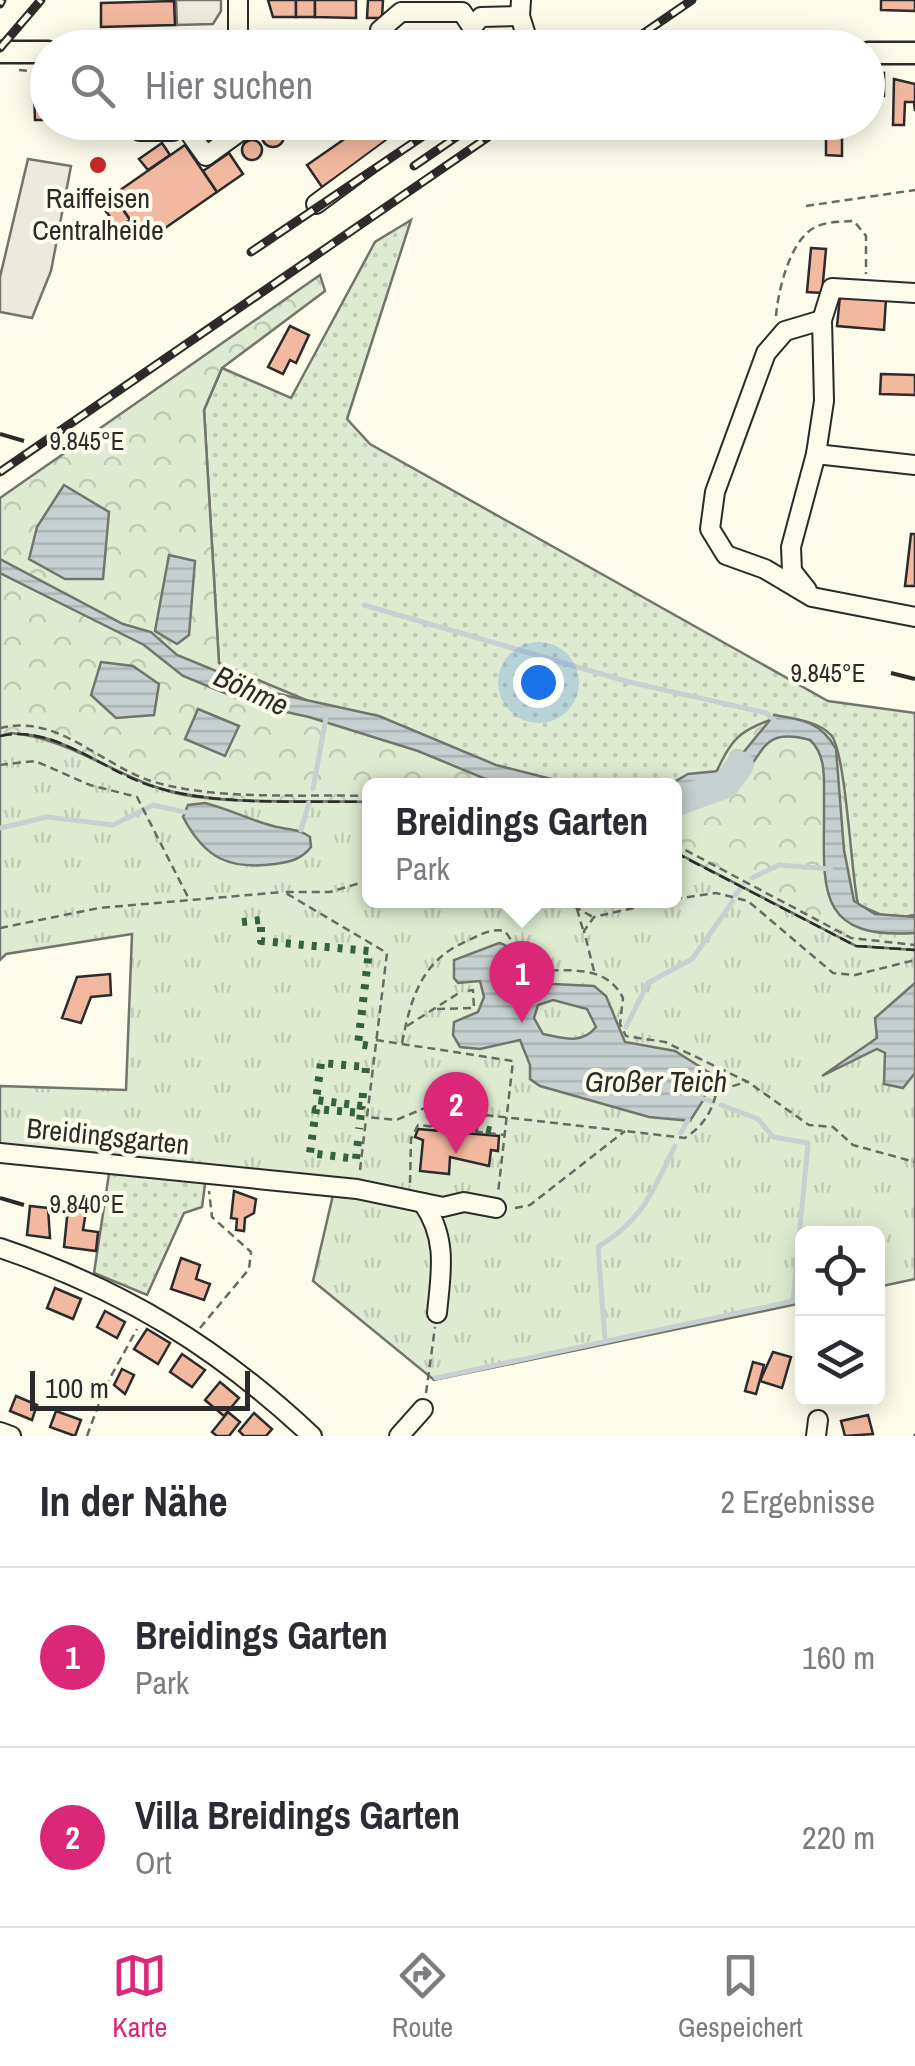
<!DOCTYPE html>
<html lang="de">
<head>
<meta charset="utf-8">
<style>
  :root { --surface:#fff; --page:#f2f2f3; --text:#2b2b33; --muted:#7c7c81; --line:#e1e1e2; --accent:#db2777 }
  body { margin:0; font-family:"Archivo Narrow",sans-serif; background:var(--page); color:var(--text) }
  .controls { position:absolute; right:30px; bottom:30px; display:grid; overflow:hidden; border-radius:15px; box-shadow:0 5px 25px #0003 }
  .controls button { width:90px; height:90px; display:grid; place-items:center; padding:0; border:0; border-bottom:2px solid var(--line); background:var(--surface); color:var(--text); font:50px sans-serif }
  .scale { position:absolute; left:30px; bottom:25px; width:220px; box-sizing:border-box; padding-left:10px; border:5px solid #2b2b2b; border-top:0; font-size:28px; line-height:35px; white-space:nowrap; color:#2b2b2b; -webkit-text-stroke:8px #fdfbea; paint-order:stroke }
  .you { position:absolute; left:538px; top:682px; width:35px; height:35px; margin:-25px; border:8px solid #fff; border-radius:50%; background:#1a73e8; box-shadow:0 0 0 15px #1a73e833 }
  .badge { display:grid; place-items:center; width:65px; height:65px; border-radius:50%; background:var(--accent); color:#fff; font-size:32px; font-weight:700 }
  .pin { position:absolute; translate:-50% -82px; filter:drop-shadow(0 2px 5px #0008) }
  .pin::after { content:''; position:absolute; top:52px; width:35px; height:30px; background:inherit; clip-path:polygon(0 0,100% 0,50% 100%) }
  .popup { position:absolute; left:362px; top:778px; width:320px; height:130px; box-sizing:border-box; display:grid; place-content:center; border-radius:15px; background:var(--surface); filter:drop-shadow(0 2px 8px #0005); font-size:32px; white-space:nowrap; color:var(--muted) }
  .popup b { font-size:38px; color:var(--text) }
  .popup::after { content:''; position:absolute; left:50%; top:100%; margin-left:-20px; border:20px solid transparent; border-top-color:var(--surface) }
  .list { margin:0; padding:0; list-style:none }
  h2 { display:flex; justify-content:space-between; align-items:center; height:130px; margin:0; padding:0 40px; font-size:42px }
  h2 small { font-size:32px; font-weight:400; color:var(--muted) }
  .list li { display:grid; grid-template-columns:65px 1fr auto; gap:30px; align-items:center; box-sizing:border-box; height:180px; padding:0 40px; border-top:2px solid var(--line) }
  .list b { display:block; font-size:38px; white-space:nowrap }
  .list p { margin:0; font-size:32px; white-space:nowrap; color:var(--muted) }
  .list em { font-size:32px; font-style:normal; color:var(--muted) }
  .icon { flex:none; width:55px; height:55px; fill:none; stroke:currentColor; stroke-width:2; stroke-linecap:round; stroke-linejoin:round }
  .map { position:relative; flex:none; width:915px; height:1436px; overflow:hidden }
  .search { position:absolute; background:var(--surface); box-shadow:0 5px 25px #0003; left:30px; right:30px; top:30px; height:110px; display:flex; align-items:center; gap:25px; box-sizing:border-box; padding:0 35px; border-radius:55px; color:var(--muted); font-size:38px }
  .sheet { height:490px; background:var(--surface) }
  nav { display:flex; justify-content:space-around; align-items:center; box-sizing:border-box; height:140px; border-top:2px solid var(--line); background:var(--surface); font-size:28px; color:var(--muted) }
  nav a { display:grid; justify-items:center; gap:5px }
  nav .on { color:var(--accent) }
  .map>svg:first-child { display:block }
  .grass { fill:url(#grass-dots); stroke:#74746e; stroke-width:2.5 }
  .forest { fill:url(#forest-crowns); stroke:#74746e; stroke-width:2.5 }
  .park { fill:url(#park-tufts); stroke:#74746e; stroke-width:2.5 }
  .parking { fill:#eceadb; stroke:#74746e; stroke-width:2.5 }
  .water { fill:url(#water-rules); stroke:#74746e; stroke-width:2.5; fill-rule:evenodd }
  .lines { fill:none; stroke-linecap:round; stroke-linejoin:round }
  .stream { stroke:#c7d0d0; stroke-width:5 }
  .river { stroke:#c7d0d0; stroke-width:28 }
  .building { fill:#f2b8a0; stroke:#2b2b2b; stroke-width:2.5 }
  .minor-casing { stroke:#2b2b2b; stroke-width:22 }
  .major-casing { stroke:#2b2b2b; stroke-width:25 }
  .path { stroke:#6a6964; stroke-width:2.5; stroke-dasharray:8 5; stroke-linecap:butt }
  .minor { stroke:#fdfbea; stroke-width:18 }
  .major { stroke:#fdfbea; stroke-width:20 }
  .rail-casing { stroke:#2b2b2b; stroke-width:9 }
  .rail { stroke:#fdfbea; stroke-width:5; stroke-dasharray:15; stroke-linecap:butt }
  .hedge { stroke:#34623c; stroke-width:8; stroke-dasharray:5 8; stroke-linecap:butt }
  .fence { stroke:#2b2b2b; stroke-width:2.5; stroke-dasharray:12 5; stroke-linecap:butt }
  .ticks { fill:none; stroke:#2b2b2b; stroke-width:4 }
  .poi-dot { fill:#c62828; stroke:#fdfbea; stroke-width:4 }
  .labels { text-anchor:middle; stroke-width:8; stroke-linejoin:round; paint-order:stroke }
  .poi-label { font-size:28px; fill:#2b2b2b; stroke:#fdfbea }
  .street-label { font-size:28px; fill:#2b2b2b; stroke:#fdfbea }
  .water-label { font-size:30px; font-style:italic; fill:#2b2b2b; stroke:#fdfbea }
  .ticks-label { font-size:25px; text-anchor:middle; fill:#2b2b2b; stroke:#fdfbea; stroke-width:8; stroke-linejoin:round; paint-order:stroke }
</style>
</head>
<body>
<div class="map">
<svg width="915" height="1436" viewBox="0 0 915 1436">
  <defs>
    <pattern id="grass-dots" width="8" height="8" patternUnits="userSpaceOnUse" patternTransform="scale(2.5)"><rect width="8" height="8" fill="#deebd1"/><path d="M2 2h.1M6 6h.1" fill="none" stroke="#bfcab4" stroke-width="1.8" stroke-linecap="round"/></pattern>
    <pattern id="forest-crowns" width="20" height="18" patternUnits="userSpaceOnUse" patternTransform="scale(2.5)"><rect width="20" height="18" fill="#deebd1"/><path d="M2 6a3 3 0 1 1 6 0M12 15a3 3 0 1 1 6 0" fill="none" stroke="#bfcab4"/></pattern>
    <pattern id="park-tufts" width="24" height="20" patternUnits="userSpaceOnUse" patternTransform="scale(2.5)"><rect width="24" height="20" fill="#deebd1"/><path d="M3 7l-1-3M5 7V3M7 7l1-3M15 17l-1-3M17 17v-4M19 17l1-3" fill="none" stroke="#bfcab4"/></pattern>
    <pattern id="water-rules" width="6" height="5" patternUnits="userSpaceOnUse" patternTransform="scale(2.5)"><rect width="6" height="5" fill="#c7d0d0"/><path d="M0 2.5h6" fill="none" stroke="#abb3b3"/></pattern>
  </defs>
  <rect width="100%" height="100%" fill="#fdfbea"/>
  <g class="grass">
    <path d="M411,220L347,419L370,444L828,701L915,713V915L891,919L858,905L849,858L712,781L584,786L521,776L309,702L219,664L204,410L222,368L291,398L375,242Z"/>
    <path d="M110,1167L206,1177L202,1207L184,1213L147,1295L94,1273Z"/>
  </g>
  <g class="forest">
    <path d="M320,275L325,291L222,368L204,410L219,663C335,713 458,767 584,785L370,786L369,802C299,800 203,808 138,781C94,763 49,725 0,736V498Z"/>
    <path d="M780,717C797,720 818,721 831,735C846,752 851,873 858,905L890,919L915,915V950L856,946L675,852L674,796L712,781C731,741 735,730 780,717Z"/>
  </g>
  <path class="park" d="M11,733C73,738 123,783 184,795C241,805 311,800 369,802L370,900H674L675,852L856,946L915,950V1279L878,1287V1234H802V1303L434,1380L313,1281L333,1195L0,1146V1086L126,1090L132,934L6,954L0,960V736Z"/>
  <g class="parking">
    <path d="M176,0H221V11L213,24L177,25Z"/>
    <path d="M28,159L71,166L51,271L32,318L0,312V277Z"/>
  </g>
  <g class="water">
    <path d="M64,485L109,512L103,579H65L29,559L37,527Z"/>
    <path d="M169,555L195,561L189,635L177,644L155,631Z"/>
    <path d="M0,559L123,624L151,632L177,655L265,691L379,716L496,765L575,785H500L418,751L309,717L254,705L183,676L144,645L0,573Z"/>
    <path d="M101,662L133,666L159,684L154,715L116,718L91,695Z"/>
    <path d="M198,709L239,726L225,756L185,739Z"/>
    <path d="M774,715C802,719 821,722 836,749L844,850L854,901L875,914L915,917V933C810,940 825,883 824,798C824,777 826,755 810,740C757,726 767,757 735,782C723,791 691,795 675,802L674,786L669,785L688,774L729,770Z"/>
    <path d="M205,803C229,809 250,820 273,826C287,830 298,828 310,837L311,847C302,859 290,862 275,864C230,870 205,859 183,817L188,805Z"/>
    <path d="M499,943C516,946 519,971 532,983L594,986L606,996L625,1042L675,1051L710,1073L704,1099L690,1121L649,1117L540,1086L530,1079V1065L520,1040L480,1049L460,1047L453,1035L454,1022L478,1012L484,997L480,981L458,983L454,978V960ZM553,1000L587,1009L596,1027C582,1045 562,1038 543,1034L534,1018L538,1005Z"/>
    <path d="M915,983V1073L903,1088L884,1084L885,1053L877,1049L822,1076L877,1038L875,1018Z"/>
  </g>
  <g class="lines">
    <g class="stream">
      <path d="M364,605L629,682L766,713L774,720"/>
      <path d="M313,789L326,718"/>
      <path d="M0,828L47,817L113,825L153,805L185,812"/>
      <path d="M301,830L309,803"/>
      <path d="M752,878L779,865L831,869"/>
      <path d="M735,895L743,886"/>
      <path d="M626,1027L648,983L692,959L733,901"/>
      <path d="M704,1099L713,1102"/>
      <path d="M681,1133L688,1120"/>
      <path d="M605,1339L598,1247C644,1219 652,1192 675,1146"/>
      <path d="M436,1378L793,1301L808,1143L773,1137L758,1119L721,1105"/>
    </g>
    <path class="river" d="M674,803L726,784L740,765"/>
  </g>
  <g class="building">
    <path d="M268,0H296V17H273Z"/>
    <rect x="296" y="0" width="19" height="17"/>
    <path d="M315,0H356V18L315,17Z"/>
    <path d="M368,0H383L382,18H367Z"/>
    <path d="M881,0H915V11L881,10Z"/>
    <path d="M174,1L175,25L101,27V3Z"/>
    <path d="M868,72L884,73V96L868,95Z"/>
    <path d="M894,79L915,84V111L914,102H905L904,125H893Z"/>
    <path d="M34,89H48V120H35Z"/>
    <path d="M369,122H383L393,138L322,187L307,165Z"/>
    <circle cx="273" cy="136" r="11"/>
    <path d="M826,126L842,127V156L826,155Z"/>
    <circle cx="252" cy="150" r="10"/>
    <path d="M162,143L170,155L148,170L139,159Z"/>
    <path d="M185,145L217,192L145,242L113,195Z"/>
    <path d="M229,153L243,174L217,192L203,171Z"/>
    <path d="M113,195L130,220L118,228L100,203Z"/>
    <path d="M811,248L826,249L822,293L807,292Z"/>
    <path d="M840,296L886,299L884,330L837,326Z"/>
    <path d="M290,326L309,335L296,363L290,360L283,374L268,367Z"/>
    <path d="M881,374L915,375V395L880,394Z"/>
    <path d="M911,534H915V586H905Z"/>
    <path d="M110,974L111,995L91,997L81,1023L62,1018L77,977Z"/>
    <path d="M418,1129L499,1136L498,1151L491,1150L489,1166L450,1157L449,1174L420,1171L423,1140L415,1137Z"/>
    <path d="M234,1191L256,1199L254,1213L245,1218L244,1231L236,1230L237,1219L231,1218Z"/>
    <path d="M30,1206L48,1208L50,1238L27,1235Z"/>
    <path d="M68,1208L86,1211L83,1230L98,1232L96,1251L64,1247Z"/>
    <path d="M181,1258L200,1265L196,1279L210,1284L204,1300L171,1289Z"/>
    <path d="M55,1288L81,1299L73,1319L47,1308Z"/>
    <path d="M105,1311L125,1322L117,1338L97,1327Z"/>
    <path d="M147,1329L170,1343L158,1364L134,1349Z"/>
    <path d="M773,1352L791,1357L782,1388L760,1381Z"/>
    <path d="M182,1354L205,1370L192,1387L170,1372Z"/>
    <path d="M753,1362L764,1365L756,1394L745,1391Z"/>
    <path d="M122,1369L134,1375L125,1394L114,1385Z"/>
    <path d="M220,1382L239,1398L224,1416L205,1400Z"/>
    <path d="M16,1396L37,1405L32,1420L10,1411Z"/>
    <path d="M56,1411L81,1420L75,1436L50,1427Z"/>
    <path d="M228,1412L240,1422L229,1436H217L212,1432Z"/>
    <path d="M254,1413L272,1429L266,1436H244L239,1431Z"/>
    <path d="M868,1415L873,1434L845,1436L841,1421Z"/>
  </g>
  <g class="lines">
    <defs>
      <g id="minor">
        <path d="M521,0L520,16L530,48"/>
        <path d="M472,27L481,17L520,16"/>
        <path d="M238,48V0"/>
        <path d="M380,48V30L401,12H462L472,27L471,48"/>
        <path d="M182,122L206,156L253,122"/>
        <path d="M140,131H173L182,124"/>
        <path d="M316,204L427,122"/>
        <path d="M915,293L832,288L822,320L785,331L766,353L715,492L710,529L726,555L765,569L812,597L915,617"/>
        <path d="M816,454L915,465"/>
        <path d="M807,590L792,571L791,547L816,454L824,401L822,320"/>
        <path d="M0,1153L357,1189L443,1207L464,1202L496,1208"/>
        <path d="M423,1203C448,1239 441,1272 437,1313"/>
        <path d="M0,1248C124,1290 217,1347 312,1436"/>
        <path d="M0,1432L11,1436"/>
        <path d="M399,1436L423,1409"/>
        <path d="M816,1436L818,1420"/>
      </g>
      <g id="major">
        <path d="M0,52H48"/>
        <path d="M868,53H915"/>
      </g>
    </defs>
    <use href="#minor" class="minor-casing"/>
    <use href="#major" class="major-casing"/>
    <g class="path">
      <path d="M398,36H455"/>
      <path d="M488,36H510"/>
      <path d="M543,36L623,35"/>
      <path d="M254,38L366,41"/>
      <path d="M65,43L221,36"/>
      <path d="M19,70L48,73"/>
      <path d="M806,206L915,190"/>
      <path d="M776,316C778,292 788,250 807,233C819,221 838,222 854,221L866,236V274"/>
      <path d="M0,728C56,714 98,762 148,780C211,801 302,794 370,796"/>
      <path d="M0,765L35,761L90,785L137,797L189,899"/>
      <path d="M674,844L851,938L915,945"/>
      <path d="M370,880L330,892H284L387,953L367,1117L396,1120L425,1108L685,1138C711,1121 718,1098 719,1068"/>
      <path d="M674,899L716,893L748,901L833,973L855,975L915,960"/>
      <path d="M562,900L593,917"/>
      <path d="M577,909L583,930"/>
      <path d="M0,928L99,908L283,892"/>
      <path d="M594,971L584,931L594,917L668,900"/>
      <path d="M437,1009L474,1008L473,990L466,991"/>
      <path d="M407,1026L462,991"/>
      <path d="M376,1040L513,1061L498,1193"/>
      <path d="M402,1043C411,997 422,960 467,941C480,935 491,928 505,931L532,971C565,971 606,963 623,998L620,1024L626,1036L665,1042L748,1082L809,1125L833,1127L853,1145L915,1162"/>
      <path d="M720,1090L746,1082"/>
      <path d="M455,1129L457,1113"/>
      <path d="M360,1170L366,1119"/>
      <path d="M410,1183L411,1139L418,1125L505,1135"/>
      <path d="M515,1208L530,1205L625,1131"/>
      <path d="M200,1328L249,1269L251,1252L212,1217L209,1191"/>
      <path d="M426,1393L435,1327"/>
      <path d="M87,1436L105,1387L137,1329"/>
      <path d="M914,1436L915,1434"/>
    </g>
    <use href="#minor" class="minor"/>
    <use href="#major" class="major"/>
    <defs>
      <g id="rail">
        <path d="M0,4L2,0"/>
        <path d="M0,48L41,0"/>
        <path d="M622,48L692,0"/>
        <path d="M414,166L478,122"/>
        <path d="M251,252L444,122"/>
        <path d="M0,472L510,122"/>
      </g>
    </defs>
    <use href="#rail" class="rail-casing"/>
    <use href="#rail" class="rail"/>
    <g class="hedge">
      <path d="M242,922L261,920V941L369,951L358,1044L370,1046"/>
      <path d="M363,1093L362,1106L316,1100L321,1063L366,1067L365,1080"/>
      <path d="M431,1123L452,1122"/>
      <path d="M461,1123L497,1132"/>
      <path d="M358,1141L356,1159L310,1153L316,1109L361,1113L359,1129"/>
    </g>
    <g class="fence">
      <path d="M0,736C49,725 94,763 138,781C203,808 299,800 370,802"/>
      <path d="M674,852L856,946L915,950"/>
    </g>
  </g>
  <path class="ticks" d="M0,434L24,441M891,673L915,679M0,1198L24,1205"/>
  <circle class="poi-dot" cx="98" cy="165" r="10"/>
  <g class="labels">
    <g class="poi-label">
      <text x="98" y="208">Raiffeisen<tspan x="98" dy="32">Centralheide</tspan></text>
    </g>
    <g class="street-label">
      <text transform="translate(108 1136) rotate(6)" y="10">Breidingsgarten</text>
    </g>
    <g class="water-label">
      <text transform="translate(251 691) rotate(25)" y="10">Böhme</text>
      <text x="656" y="1092">Großer Teich</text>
    </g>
  </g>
  <g class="ticks-label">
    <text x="87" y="450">9.845°E</text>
    <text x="828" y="682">9.845°E</text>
    <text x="87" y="1213">9.840°E</text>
  </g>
</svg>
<div class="controls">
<button><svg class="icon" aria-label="locate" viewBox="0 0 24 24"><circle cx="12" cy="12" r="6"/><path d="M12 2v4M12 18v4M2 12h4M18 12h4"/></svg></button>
<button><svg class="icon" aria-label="layers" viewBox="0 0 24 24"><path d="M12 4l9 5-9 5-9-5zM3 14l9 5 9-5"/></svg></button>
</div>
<div class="scale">100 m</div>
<div class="you"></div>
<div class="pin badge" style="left:522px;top:1023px">1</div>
<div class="popup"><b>Breidings Garten</b>Park</div>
<div class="pin badge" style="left:456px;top:1154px">2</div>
<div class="search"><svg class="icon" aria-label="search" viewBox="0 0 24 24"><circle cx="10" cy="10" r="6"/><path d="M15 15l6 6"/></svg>Hier suchen</div>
</div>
<section class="sheet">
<h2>In der Nähe<small>2 Ergebnisse</small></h2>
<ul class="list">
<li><span class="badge">1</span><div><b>Breidings Garten</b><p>Park</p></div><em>160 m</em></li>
<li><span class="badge">2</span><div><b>Villa Breidings Garten</b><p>Ort</p></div><em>220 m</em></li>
</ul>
</section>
<nav>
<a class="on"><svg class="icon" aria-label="map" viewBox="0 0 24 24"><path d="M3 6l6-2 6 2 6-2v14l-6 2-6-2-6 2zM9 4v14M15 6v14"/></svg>Karte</a>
<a><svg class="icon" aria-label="directions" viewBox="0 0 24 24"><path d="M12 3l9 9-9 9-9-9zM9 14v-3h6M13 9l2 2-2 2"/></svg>Route</a>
<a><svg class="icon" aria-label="saved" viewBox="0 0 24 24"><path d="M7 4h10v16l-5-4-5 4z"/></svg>Gespeichert</a>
</nav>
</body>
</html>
